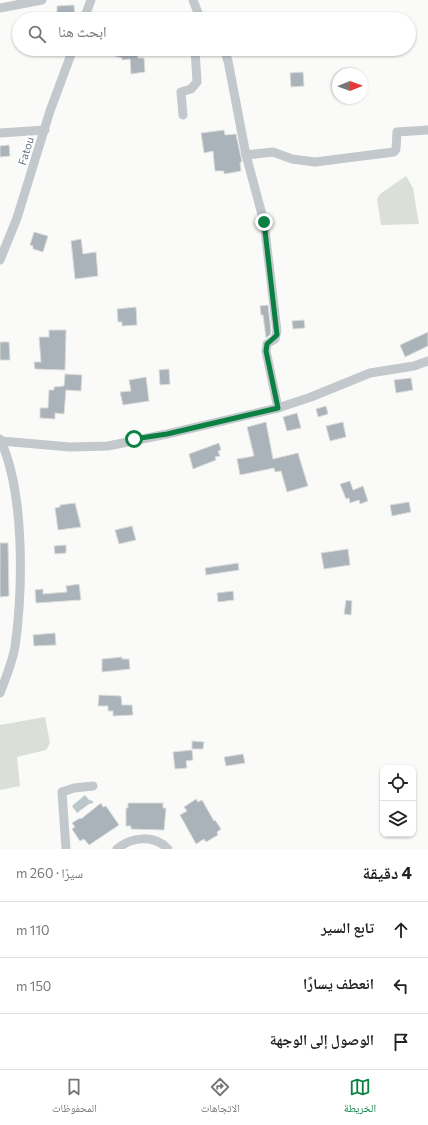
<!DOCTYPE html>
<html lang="ar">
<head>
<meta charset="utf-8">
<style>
  :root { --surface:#fff; --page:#f6f6f6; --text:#222; --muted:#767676; --line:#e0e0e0; --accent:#0b8043 }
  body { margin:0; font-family:Commissioner,"Noto Naskh Arabic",sans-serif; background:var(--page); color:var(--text); direction:rtl }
  .controls { position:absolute; right:12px; bottom:12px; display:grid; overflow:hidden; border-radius:8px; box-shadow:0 1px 3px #0004 }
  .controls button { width:36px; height:36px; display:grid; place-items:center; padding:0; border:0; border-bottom:1px solid var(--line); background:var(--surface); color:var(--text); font:20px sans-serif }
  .compass { position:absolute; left:332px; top:68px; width:36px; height:36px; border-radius:50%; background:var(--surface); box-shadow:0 1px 3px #0004; rotate:89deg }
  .stop { position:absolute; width:12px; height:12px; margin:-9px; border:3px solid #0b8043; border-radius:50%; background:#fff }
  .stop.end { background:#0b8043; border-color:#fff; box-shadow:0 1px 4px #0008 }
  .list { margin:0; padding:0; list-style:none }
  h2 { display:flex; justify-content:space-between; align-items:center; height:52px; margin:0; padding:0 16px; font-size:17px }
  h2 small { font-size:13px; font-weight:400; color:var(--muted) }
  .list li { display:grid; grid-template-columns:26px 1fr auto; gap:12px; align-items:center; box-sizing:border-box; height:56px; padding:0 16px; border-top:1px solid var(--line) }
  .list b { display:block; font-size:15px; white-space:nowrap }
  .list em { font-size:13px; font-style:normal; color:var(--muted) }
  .icon { flex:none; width:22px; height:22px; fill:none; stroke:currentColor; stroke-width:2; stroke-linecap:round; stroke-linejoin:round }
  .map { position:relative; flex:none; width:428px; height:849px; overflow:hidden; direction:ltr }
  .search { position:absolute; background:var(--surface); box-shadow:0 1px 3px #0004; left:12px; right:12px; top:12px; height:44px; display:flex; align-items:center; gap:10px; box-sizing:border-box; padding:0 14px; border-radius:22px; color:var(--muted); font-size:15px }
  .sheet { height:220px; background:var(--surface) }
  nav { display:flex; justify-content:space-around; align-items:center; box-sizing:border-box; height:56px; border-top:1px solid var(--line); background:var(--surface); font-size:11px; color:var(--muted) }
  nav a { display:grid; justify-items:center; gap:2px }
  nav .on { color:var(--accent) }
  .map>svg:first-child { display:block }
  .green { fill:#dadfd7 }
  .water { fill:#bbc7cb }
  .building { fill:#aab3b9; stroke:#dcdcda }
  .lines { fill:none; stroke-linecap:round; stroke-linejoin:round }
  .minor { stroke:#c3c8cc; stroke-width:9 }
  .route { stroke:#0b8043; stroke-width:5 }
  .labels { text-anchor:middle; stroke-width:4; stroke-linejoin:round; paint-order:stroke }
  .street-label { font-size:11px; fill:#657683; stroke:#fff }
</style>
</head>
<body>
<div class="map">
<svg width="428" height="849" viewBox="0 0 428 849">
  <rect width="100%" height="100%" fill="#fafaf8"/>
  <g class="green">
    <path d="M406,176L413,188L419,224L381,225L377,199L380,194Z"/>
    <path d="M45,717L50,743L46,750L17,757L20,786L0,790V725Z"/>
  </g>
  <path class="water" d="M85,795L89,800L93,801V803L89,804L77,813L72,806Z"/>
  <g class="building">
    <path d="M74,5L75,19H57V6Z"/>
    <path d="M115,49H137L138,58H144L145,72L131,74L130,59L122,60V58L114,56Z"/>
    <path d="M303,72L304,86L291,87L290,73Z"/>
    <path d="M224,130L225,135L236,134L242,162H240L241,171L224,174V171H215L213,151L204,153L201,133Z"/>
    <path d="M9,145L10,156L0,157V146Z"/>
    <path d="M34,232L48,236L43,252L33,249V246L30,245Z"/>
    <path d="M81,239L83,254L96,252L98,276L75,279L71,241Z"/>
    <path d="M268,305L271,331L270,335L266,338L263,315H261L260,306Z"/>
    <path d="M136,307L137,325L122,326V322H118L117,309Z"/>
    <path d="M304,320L305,328L293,329L292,321Z"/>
    <path d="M49,330H66L65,370L35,369L34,362H41L39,337H49Z"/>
    <path d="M428,332V346L405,357L400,345Z"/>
    <path d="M0,342H9L10,360H0Z"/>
    <path d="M169,369L170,384L160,385L159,370Z"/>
    <path d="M65,374L82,375L81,391L66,390L64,414L55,413V419L40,418V408H48L49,390H54V387L64,386Z"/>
    <path d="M146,377L149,401L123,405L120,392L131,391L129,380Z"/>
    <path d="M411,378L413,390L396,393L394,380Z"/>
    <path d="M326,406L328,414L318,417L316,409Z"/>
    <path d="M297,413L301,428L287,431L283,417Z"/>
    <path d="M266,422L273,459L298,453L308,486L287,492L281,471L275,472L274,468L240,475L237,459L254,456L247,427Z"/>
    <path d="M343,422L346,437L330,441L326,426Z"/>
    <path d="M219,443L221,450L218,451L220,456L215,457L216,460L193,469L189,454Z"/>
    <path d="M350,481L353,490L363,486L368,501L360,504L359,500L350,503L349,498L346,499L340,484Z"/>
    <path d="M409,502L411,512L392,516L390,505Z"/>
    <path d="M75,503L81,527L58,530L55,508L60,507V505Z"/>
    <path d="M132,526L136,540L119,544L115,530Z"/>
    <path d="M0,543H8L9,596L0,597Z"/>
    <path d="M66,545V553L55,554L54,546Z"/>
    <path d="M348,549L350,565L324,569L321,553Z"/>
    <path d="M238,563L239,570L206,575L205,568Z"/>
    <path d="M79,584L81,600L36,603L35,590L43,589V594L67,592L66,586Z"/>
    <path d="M233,591L234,600L218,602L217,593Z"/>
    <path d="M346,600L352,601L351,615L344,614Z"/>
    <path d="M55,633L56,645L34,646L33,635Z"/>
    <path d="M122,657V659H129L130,669L102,672V659Z"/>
    <path d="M99,695L121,696L122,705H132L133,715L113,716V711H108V706H98Z"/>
    <path d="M192,741L204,742L203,749H192Z"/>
    <path d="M192,750L193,760L186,761L187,768L175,769L173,752Z"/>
    <path d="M243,754L245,763L226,766L224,757Z"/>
    <path d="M196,799L198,802L202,800L214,821L215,820L221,829L217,832L218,835L206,842L204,839L196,844L180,815L187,811L184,807Z"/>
    <path d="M101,803L103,807L106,806L119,825L89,845L84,839L80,841L72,829L75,827L72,823L80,818L81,819Z"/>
    <path d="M128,803H163V808H166L164,830L131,829V826H126V808H128Z"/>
  </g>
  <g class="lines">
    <g class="minor">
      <path d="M193,0L198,13L202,19"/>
      <path d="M0,8L42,0"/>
      <path d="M84,19L91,0"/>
      <path d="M224,49L228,61L246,155L264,222L277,331L275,339L267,344L266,351L278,408"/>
      <path d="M183,115L181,92L191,89L197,82L195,49"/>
      <path d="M0,133L45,130"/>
      <path d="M246,155L273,152L292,159L315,162L394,152L396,149L397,132L428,130"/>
      <path d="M0,260L17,218L50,111L73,49"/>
      <path d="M0,439C25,492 23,589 15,647C12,663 6,678 0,693"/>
      <path d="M1,441L70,447L108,446L167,434L278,408L311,397L370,373L414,366L428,361"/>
      <path d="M66,849L62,792L74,788L93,786"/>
      <path d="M117,849C131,837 154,834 168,849"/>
    </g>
  </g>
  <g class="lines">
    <path class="route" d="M134,439L167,434L278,408L266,351L267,344L277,335L264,222"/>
  </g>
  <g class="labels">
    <g class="street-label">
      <text transform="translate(26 151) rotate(-73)" y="4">Fatou</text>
    </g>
  </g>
</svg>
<div class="controls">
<button><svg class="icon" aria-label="locate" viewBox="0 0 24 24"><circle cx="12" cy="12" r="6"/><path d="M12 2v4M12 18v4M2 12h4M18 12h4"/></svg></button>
<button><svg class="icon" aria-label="layers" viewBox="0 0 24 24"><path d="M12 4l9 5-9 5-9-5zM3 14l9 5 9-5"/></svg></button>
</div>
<svg class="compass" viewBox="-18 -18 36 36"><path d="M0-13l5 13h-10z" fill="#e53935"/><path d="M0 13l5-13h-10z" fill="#767676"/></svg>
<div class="stop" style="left:134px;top:439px"></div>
<div class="stop end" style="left:264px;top:222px"></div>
<div class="search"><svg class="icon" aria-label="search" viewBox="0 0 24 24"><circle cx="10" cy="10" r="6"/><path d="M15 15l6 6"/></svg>ابحث هنا</div>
</div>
<section class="sheet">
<h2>4 دقيقة<small>سيرًا · 260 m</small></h2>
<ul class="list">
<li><svg class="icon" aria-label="ahead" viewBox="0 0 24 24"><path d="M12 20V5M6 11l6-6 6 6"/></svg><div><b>تابع السير</b></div><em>110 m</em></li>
<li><svg class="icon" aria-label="left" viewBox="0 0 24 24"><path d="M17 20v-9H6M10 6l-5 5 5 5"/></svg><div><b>انعطف يسارًا</b></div><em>150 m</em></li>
<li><svg class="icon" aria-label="arrive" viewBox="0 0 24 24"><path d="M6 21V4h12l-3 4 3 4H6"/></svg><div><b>الوصول إلى الوجهة</b></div></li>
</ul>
</section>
<nav>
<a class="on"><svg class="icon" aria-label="map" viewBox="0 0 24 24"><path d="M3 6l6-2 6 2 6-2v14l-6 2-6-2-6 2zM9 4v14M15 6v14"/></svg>الخريطة</a>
<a><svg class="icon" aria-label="directions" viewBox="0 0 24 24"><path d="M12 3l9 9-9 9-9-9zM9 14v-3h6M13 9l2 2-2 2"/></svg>الاتجاهات</a>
<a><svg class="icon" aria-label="saved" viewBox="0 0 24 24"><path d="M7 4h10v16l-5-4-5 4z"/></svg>المحفوظات</a>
</nav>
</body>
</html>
